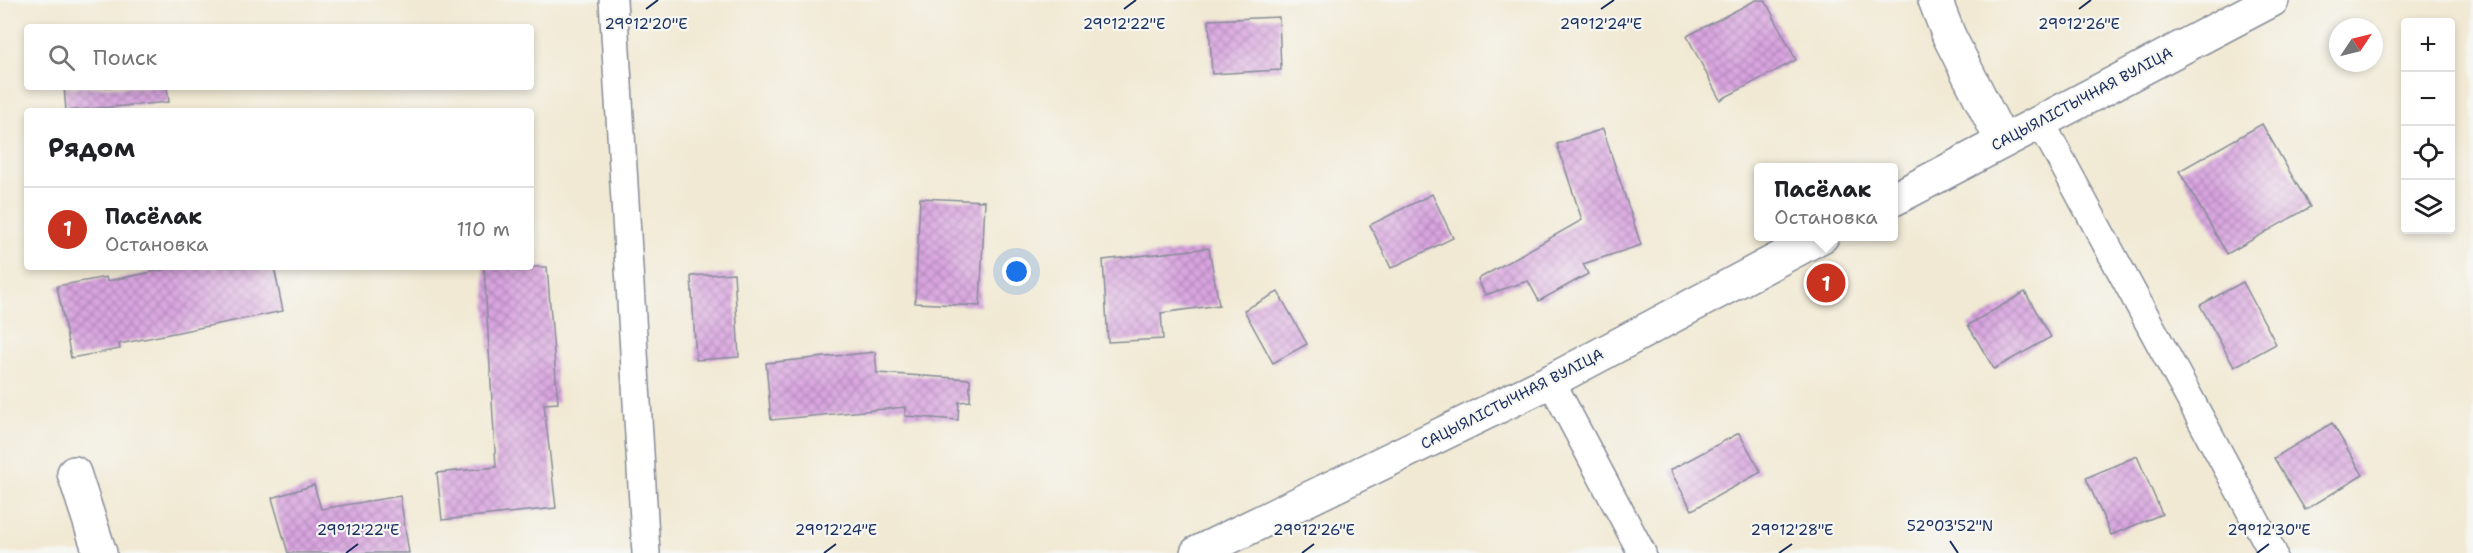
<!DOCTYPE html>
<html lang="ru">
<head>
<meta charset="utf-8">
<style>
  :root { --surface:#fff; --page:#f2f2f2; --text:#202124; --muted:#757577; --line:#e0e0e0; --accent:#c8321e }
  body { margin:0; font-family:"Shantell Sans",sans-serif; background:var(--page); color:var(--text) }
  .controls { position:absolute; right:18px; top:18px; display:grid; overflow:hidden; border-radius:6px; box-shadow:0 3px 9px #0003 }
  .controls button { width:54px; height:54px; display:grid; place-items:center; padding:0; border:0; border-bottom:2px solid var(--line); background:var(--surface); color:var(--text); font:30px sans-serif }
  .compass { position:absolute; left:2329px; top:18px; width:54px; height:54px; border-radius:50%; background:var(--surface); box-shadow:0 3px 9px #0003; rotate:55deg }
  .you { position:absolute; left:1017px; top:272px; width:21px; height:21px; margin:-15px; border:4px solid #fff; border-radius:50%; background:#1a73e8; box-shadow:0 0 0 9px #1a73e833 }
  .badge { display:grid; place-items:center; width:39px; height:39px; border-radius:50%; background:var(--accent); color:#fff; font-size:20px; font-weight:700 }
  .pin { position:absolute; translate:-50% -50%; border:3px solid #fff; box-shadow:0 2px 6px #0006 }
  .popup { position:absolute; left:1754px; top:163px; width:144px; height:78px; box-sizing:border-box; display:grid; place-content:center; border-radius:6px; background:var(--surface); filter:drop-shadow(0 2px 4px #0005); font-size:20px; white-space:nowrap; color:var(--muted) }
  .popup b { font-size:22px; color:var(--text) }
  .popup::after { content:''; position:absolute; left:50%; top:100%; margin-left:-12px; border:12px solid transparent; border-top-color:var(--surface) }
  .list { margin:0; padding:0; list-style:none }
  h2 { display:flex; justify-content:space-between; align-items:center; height:78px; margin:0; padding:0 24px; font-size:26px }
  h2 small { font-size:20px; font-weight:400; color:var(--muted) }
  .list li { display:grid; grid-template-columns:39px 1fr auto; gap:18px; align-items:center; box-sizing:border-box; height:84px; padding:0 24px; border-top:2px solid var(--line) }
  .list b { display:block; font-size:22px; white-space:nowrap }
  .list p { margin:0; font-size:20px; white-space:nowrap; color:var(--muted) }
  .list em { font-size:20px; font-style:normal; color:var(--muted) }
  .icon { flex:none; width:33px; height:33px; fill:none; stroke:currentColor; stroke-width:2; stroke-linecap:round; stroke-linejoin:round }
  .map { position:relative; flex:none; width:2473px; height:553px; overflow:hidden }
  .search { position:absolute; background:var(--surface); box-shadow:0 3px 9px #0003; left:24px; top:24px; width:510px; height:66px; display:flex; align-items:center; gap:15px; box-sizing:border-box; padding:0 21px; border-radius:6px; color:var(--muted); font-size:22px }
  .panel { position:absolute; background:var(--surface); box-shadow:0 3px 9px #0003; left:24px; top:108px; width:510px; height:162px; border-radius:6px }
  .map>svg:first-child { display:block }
  .building { fill:url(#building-cross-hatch) }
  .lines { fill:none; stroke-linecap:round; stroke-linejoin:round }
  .service-casing { stroke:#868c98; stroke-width:30 }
  .minor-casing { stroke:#868c98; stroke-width:36 }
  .secondary-casing { stroke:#868c98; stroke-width:36 }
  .service { stroke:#fff; stroke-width:27 }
  .minor { stroke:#fff; stroke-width:33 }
  .secondary { stroke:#fff; stroke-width:33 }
  .ticks { fill:none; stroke:#1b2f5e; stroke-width:2 }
  .labels { text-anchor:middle; stroke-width:4.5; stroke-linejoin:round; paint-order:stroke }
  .street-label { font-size:15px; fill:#1b2f5e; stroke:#f6f6f2 }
  .ticks-label { font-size:15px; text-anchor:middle; fill:#1b2f5e; stroke:#f6f6f2; stroke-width:4.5; stroke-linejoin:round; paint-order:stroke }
</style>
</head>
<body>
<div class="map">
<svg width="2473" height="553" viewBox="0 0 2473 553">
  <defs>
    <pattern id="building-cross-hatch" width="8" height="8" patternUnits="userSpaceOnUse" patternTransform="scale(1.5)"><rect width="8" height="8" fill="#d9a4df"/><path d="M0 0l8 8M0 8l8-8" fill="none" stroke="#af86b8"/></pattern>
  </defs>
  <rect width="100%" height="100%" fill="#f6f6f2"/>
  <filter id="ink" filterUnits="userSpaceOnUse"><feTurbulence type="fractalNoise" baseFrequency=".0167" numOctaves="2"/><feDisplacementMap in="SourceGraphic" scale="12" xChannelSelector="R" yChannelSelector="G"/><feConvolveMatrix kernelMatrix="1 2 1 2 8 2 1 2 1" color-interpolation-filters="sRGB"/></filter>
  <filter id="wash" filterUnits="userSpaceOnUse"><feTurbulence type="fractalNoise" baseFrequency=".008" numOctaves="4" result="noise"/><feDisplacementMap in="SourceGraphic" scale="24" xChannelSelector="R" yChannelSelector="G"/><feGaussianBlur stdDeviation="1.35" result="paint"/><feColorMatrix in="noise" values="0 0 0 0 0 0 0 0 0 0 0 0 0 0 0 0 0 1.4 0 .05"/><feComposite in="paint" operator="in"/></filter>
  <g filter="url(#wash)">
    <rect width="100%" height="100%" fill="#f1e9d3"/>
    <g id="blocks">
      <g class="building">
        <path d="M1756,0H1765L1796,60L1720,100L1687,36Z"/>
        <path d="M1279,17L1281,70L1212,74L1209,20Z"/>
        <path d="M64,87H167L169,102L66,111Z"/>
        <path d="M2262,124L2310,207L2227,254L2179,171Z"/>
        <path d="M1603,129L1641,245L1583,264L1588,274L1539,301L1528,281L1485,295L1478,279L1582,220L1557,144Z"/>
        <path d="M1432,194L1453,238L1391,268L1370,225Z"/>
        <path d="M920,198L985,201L980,306L915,303Z"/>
        <path d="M1209,248L1219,305L1161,313L1163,339L1108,342L1103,260Z"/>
        <path d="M177,267H274L283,311L119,344L120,349L71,358L57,286L106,277L107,281Z"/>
        <path d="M484,267H547L558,403L544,404L556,508L442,520L437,473L496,467Z"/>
        <path d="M734,273L739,357L696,360L691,276Z"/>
        <path d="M2243,282L2276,344L2234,367L2200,305Z"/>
        <path d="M1278,292L1307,344L1273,363L1244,310Z"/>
        <path d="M2025,292L2051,337L1994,369L1968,325Z"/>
        <path d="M875,352L877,373L970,379V401L959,402L958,420L905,416V407L771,420L766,363Z"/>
        <path d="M2332,423L2363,475L2305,510L2274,458Z"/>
        <path d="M1739,433L1761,472L1692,510L1670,470Z"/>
        <path d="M2137,456L2162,514L2111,535L2086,478Z"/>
        <path d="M314,485L321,509L400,496L409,553H288L272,498Z"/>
      </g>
    </g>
  </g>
  <g filter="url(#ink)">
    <use href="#blocks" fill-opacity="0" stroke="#868c98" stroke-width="1.5"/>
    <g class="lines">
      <defs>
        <g id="service">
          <path d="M613,0L646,553"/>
          <path d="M2040,121L2273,553"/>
          <path d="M1551,381L1642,553"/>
        </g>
        <g id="minor">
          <path d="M1935,0L1949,36L2002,141"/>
          <path d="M74,473L100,553"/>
        </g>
        <g id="secondary">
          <path d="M1894,199L2272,0"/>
          <path d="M1197,553L1551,381L1822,236"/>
        </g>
      </defs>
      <use href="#service" class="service-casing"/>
      <use href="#minor" class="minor-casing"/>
      <use href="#secondary" class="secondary-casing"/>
      <use href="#service" class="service"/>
      <use href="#minor" class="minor"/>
      <use href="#secondary" class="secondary"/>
    </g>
  </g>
  <path class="ticks" d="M646,9L658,0M1124,9L1136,0M1601,9L1614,0M2079,9L2091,0M1950,541L1958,553M346,553L358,544M824,553L836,544M1302,553L1314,544M1779,553L1792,544M2257,553L2269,544"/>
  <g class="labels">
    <g class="street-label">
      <text transform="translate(2082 99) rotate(-28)" y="5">САЦЫЯЛІСТЫЧНАЯ ВУЛІЦА</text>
      <text transform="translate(1512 399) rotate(-27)" y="5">САЦЫЯЛІСТЫЧНАЯ ВУЛІЦА</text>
    </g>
  </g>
  <g class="ticks-label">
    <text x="646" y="29">29°12'20"E</text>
    <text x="1124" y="29">29°12'22"E</text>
    <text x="1601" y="29">29°12'24"E</text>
    <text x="2079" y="29">29°12'26"E</text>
    <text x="1950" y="531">52°03'52"N</text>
    <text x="358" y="535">29°12'22"E</text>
    <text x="836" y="535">29°12'24"E</text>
    <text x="1314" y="535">29°12'26"E</text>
    <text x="1792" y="535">29°12'28"E</text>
    <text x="2269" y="535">29°12'30"E</text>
  </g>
</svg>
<div class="controls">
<button>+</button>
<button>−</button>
<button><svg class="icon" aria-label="locate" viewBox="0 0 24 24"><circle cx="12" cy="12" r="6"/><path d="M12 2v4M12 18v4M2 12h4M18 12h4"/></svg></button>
<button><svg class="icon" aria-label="layers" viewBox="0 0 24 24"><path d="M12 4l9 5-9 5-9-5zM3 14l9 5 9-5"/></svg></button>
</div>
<svg class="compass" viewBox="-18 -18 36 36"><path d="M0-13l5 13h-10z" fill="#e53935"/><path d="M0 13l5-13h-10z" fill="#757577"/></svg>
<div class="you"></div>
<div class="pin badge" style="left:1826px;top:283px">1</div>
<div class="popup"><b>Пасёлак</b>Остановка</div>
<div class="search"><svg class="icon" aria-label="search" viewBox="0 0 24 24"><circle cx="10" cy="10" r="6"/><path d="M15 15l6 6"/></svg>Поиск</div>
<section class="panel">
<h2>Рядом<small></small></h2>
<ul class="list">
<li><span class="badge">1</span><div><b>Пасёлак</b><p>Остановка</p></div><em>110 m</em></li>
</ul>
</section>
</div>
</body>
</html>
